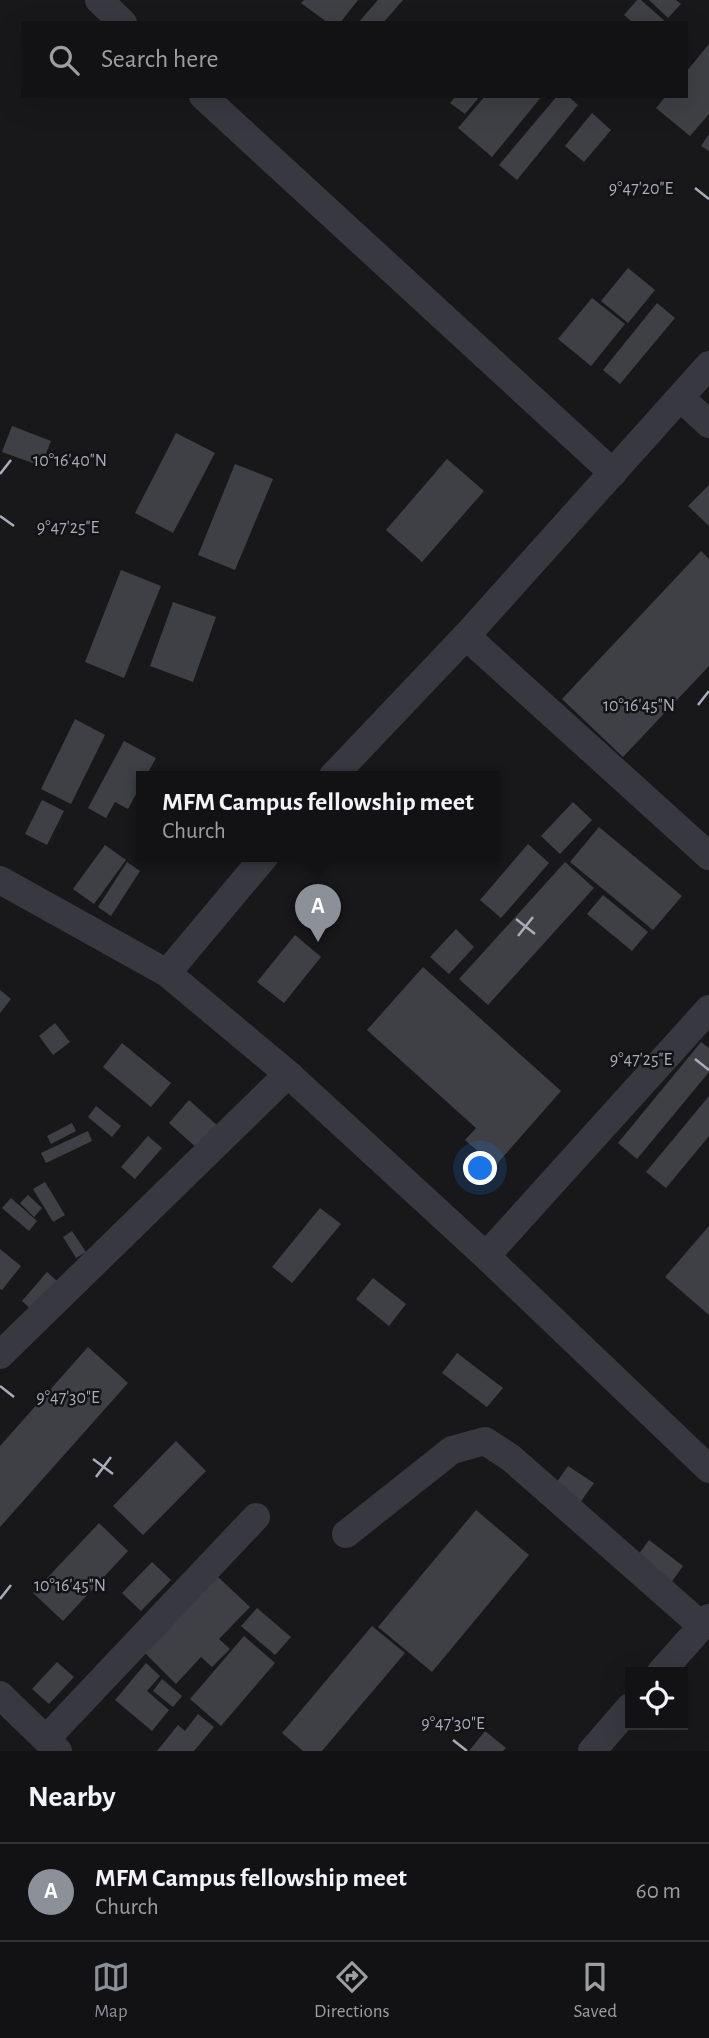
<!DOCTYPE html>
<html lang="en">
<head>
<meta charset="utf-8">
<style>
  :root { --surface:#121214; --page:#1f2022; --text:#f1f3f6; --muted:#9c9ea0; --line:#313234; --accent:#8c9099 }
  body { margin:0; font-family:"Alegreya Sans",sans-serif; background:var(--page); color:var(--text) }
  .controls { position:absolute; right:21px; bottom:21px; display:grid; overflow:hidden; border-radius:0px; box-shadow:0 7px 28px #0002 }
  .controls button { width:63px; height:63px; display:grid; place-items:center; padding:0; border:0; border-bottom:2px solid var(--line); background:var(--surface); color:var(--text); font:35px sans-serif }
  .you { position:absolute; left:481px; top:1169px; width:24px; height:24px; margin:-18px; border:5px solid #fff; border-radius:50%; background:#1a73e8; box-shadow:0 0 0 10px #1a73e833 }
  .badge { display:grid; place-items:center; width:46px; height:46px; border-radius:50%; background:var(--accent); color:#fff; font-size:23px; font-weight:700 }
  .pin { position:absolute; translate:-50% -58px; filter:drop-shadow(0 2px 4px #0008) }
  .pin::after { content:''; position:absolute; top:37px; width:24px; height:21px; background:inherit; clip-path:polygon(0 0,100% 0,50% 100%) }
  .popup { position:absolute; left:136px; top:771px; width:364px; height:91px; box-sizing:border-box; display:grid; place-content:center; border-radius:0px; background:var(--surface); filter:drop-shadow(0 2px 5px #0005); font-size:23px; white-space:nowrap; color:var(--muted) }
  .popup b { font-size:26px; color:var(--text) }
  .popup::after { content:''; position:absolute; left:50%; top:100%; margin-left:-14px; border:14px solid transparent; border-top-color:var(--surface) }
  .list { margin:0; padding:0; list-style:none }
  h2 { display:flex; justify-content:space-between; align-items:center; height:91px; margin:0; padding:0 28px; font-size:30px }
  h2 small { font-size:23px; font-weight:400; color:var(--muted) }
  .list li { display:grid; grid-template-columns:46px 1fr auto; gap:21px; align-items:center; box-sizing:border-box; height:98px; padding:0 28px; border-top:2px solid var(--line) }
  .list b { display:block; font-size:26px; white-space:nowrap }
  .list p { margin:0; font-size:23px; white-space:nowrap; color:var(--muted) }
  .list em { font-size:23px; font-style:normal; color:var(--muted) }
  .icon { flex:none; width:38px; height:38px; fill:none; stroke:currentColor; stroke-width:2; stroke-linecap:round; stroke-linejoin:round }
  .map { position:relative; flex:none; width:709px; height:1751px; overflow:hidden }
  .search { position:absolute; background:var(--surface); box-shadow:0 7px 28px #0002; left:21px; right:21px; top:21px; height:77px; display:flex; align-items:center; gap:18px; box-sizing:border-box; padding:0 24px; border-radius:0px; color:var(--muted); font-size:26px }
  .sheet { height:189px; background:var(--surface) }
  nav { display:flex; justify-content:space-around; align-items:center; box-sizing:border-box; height:98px; border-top:2px solid var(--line); background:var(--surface); font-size:19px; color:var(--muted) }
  nav a { display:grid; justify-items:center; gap:4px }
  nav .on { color:var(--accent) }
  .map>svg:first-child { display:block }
  .building { fill:#3f4045 }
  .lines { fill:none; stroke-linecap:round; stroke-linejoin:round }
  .minor { stroke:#383940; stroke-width:28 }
  .ticks { fill:none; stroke:#a9adbb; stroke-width:2.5 }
  .ticks-label { font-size:18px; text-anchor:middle; fill:#a9adbb; stroke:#131315; stroke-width:5; stroke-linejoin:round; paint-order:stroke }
</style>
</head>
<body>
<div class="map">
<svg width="709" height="1751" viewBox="0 0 709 1751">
  <rect width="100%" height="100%" fill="#18181a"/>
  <g class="building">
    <path d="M304,0H358L340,23H328L301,3Z"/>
    <path d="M378,0H403L383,23H358Z"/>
    <path d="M637,0H641L667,23H633L624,15Z"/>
    <path d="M649,0H676L681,4L668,18Z"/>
    <path d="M709,44V114L690,136L656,108L666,96H686V72Z"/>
    <path d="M456,96H480L465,114L450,103Z"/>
    <path d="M485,96H542L492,157L458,128Z"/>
    <path d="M557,96H568L578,105L517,180L499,165Z"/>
    <path d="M592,113L611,130L584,162L565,146Z"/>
    <path d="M709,134V151L701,146Z"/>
    <path d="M628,268L655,290L628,323L601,301Z"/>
    <path d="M592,298L625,324L591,366L558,339Z"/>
    <path d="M657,303L675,318L620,384L603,370Z"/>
    <path d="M12,426L51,441L41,466L2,452Z"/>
    <path d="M176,433L215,453L173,533L135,513Z"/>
    <path d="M447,459L484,491L422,562L386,530Z"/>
    <path d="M235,464L273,479L235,570L198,555Z"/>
    <path d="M709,485V526L688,506Z"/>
    <path d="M701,551L709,559V666L623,757L562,699Z"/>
    <path d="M121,570L161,586L124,678L85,662Z"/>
    <path d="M173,602L216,617L193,682L150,666Z"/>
    <path d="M75,719L105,735L71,804L41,789Z"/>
    <path d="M124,741L156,758L146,776H141V785L128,809L115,802L106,818L88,808Z"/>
    <path d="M42,800L64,811L47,845L25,834Z"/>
    <path d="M573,802L592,820L560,854L541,836Z"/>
    <path d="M599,827L682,896L653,930L570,862Z"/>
    <path d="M528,844L549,863L501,918L480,900Z"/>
    <path d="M105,845L126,860L94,904L73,889Z"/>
    <path d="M127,862L140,871L111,916L98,907Z"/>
    <path d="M565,862L594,888L488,1005L459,979Z"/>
    <path d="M603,895L648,932L632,951L587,914Z"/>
    <path d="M456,929L474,947L449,974L430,957Z"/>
    <path d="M295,935L321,957L284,1003L257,982Z"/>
    <path d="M423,967L561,1091L495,1166L465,1140L476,1128L367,1030Z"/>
    <path d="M0,990L11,999L0,1013Z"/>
    <path d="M55,1023L70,1042L53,1055L39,1036Z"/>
    <path d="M701,1042L709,1048V1072L637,1159L618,1143Z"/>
    <path d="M122,1043L171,1083L151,1107L103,1067Z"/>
    <path d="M709,1096V1136L666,1188L646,1172Z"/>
    <path d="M189,1100L219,1127L199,1150L169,1123Z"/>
    <path d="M96,1106L121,1126L112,1137L88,1117Z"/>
    <path d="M72,1123L76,1131L51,1144L47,1136Z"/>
    <path d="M88,1131L92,1141L46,1163L41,1153Z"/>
    <path d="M148,1136L162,1148L135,1179L121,1167Z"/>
    <path d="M45,1182L65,1215L53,1222L33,1189Z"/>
    <path d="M28,1195L42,1208L34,1217L20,1203Z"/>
    <path d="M11,1198L37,1221L29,1231L2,1208Z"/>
    <path d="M320,1208L341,1224L292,1283L272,1267Z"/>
    <path d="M709,1226V1315L665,1277Z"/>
    <path d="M72,1231L86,1252L76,1258L63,1237Z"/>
    <path d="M0,1249L21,1266L2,1290L0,1289Z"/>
    <path d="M47,1272L57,1281L32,1310L22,1301Z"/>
    <path d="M373,1278L406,1304L389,1326L356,1299Z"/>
    <path d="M88,1347L128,1383L0,1527V1446Z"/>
    <path d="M457,1353L503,1388L487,1407L442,1373Z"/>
    <path d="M176,1441L206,1471L143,1535L113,1506Z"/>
    <path d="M568,1466L594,1483L579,1504L554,1486Z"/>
    <path d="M476,1510L529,1555L432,1672L378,1627Z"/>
    <path d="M99,1523L128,1551L63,1621L33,1593Z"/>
    <path d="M649,1540L683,1566L670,1584L636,1558Z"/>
    <path d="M152,1562L171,1580L141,1611L122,1593Z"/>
    <path d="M216,1575L250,1607L219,1639L230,1649L212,1667L201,1657L176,1684L143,1651Z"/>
    <path d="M257,1608L291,1637L275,1655L241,1626Z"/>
    <path d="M372,1626L405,1653L322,1751H303L282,1733Z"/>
    <path d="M244,1636L275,1663L221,1726L190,1699Z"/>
    <path d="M57,1662L74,1677L49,1704L32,1689Z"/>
    <path d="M146,1663L160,1676L147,1691L169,1710L152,1731L115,1700Z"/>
    <path d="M162,1679L182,1696L173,1707L153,1691Z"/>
    <path d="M198,1714L214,1727L194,1751H157L178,1725L185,1731Z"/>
    <path d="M485,1731L506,1748L503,1751H469Z"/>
  </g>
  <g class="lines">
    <g class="minor">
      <path d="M99,0L123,23"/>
      <path d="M203,96L613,473"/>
      <path d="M681,398L709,424"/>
      <path d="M466,636L709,856"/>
      <path d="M333,776L466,636L709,365"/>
      <path d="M0,880L167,973L288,1074L486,1256L709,1469"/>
      <path d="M167,973L265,856"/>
      <path d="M486,1256L709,1009"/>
      <path d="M0,1355L288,1074"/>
      <path d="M346,1534L452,1450L485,1441L511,1458L702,1626"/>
      <path d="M661,1672L709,1618"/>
      <path d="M0,1695L58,1751"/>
      <path d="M46,1739L256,1517"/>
      <path d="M592,1751L630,1707"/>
    </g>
  </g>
  <path class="ticks" d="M695,188L709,199M0,474L11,460M0,516L14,526M698,705L709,691M516,919L535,934M518,936L533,917M695,1059L709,1070M0,1386L14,1397M93,1459L113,1474M96,1477L111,1457M0,1599L11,1585M453,1740L467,1751"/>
  <g class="ticks-label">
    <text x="641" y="194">9°47'20"E</text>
    <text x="70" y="466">10°16'40"N</text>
    <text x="68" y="533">9°47'25"E</text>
    <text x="639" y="711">10°16'45"N</text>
    <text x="641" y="1065">9°47'25"E</text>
    <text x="68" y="1403">9°47'30"E</text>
    <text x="70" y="1591">10°16'45"N</text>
    <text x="453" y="1729">9°47'30"E</text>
  </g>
</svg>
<div class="controls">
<button><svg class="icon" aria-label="locate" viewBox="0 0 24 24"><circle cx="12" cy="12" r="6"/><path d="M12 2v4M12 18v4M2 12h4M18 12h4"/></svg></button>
</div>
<div class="you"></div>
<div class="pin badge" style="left:318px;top:942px">A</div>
<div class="popup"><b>MFM Campus fellowship meet</b>Church</div>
<div class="search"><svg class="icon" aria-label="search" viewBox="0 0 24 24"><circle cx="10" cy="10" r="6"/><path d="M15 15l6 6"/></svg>Search here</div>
</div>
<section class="sheet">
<h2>Nearby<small></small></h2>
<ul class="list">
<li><span class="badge">A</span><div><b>MFM Campus fellowship meet</b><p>Church</p></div><em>60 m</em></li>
</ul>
</section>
<nav>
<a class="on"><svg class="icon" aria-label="map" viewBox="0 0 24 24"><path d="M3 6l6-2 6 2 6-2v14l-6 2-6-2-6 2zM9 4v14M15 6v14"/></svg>Map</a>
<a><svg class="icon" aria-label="directions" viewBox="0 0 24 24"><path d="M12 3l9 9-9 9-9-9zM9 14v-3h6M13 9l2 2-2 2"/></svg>Directions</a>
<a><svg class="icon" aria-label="saved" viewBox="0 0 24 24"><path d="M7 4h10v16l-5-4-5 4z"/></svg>Saved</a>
</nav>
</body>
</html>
